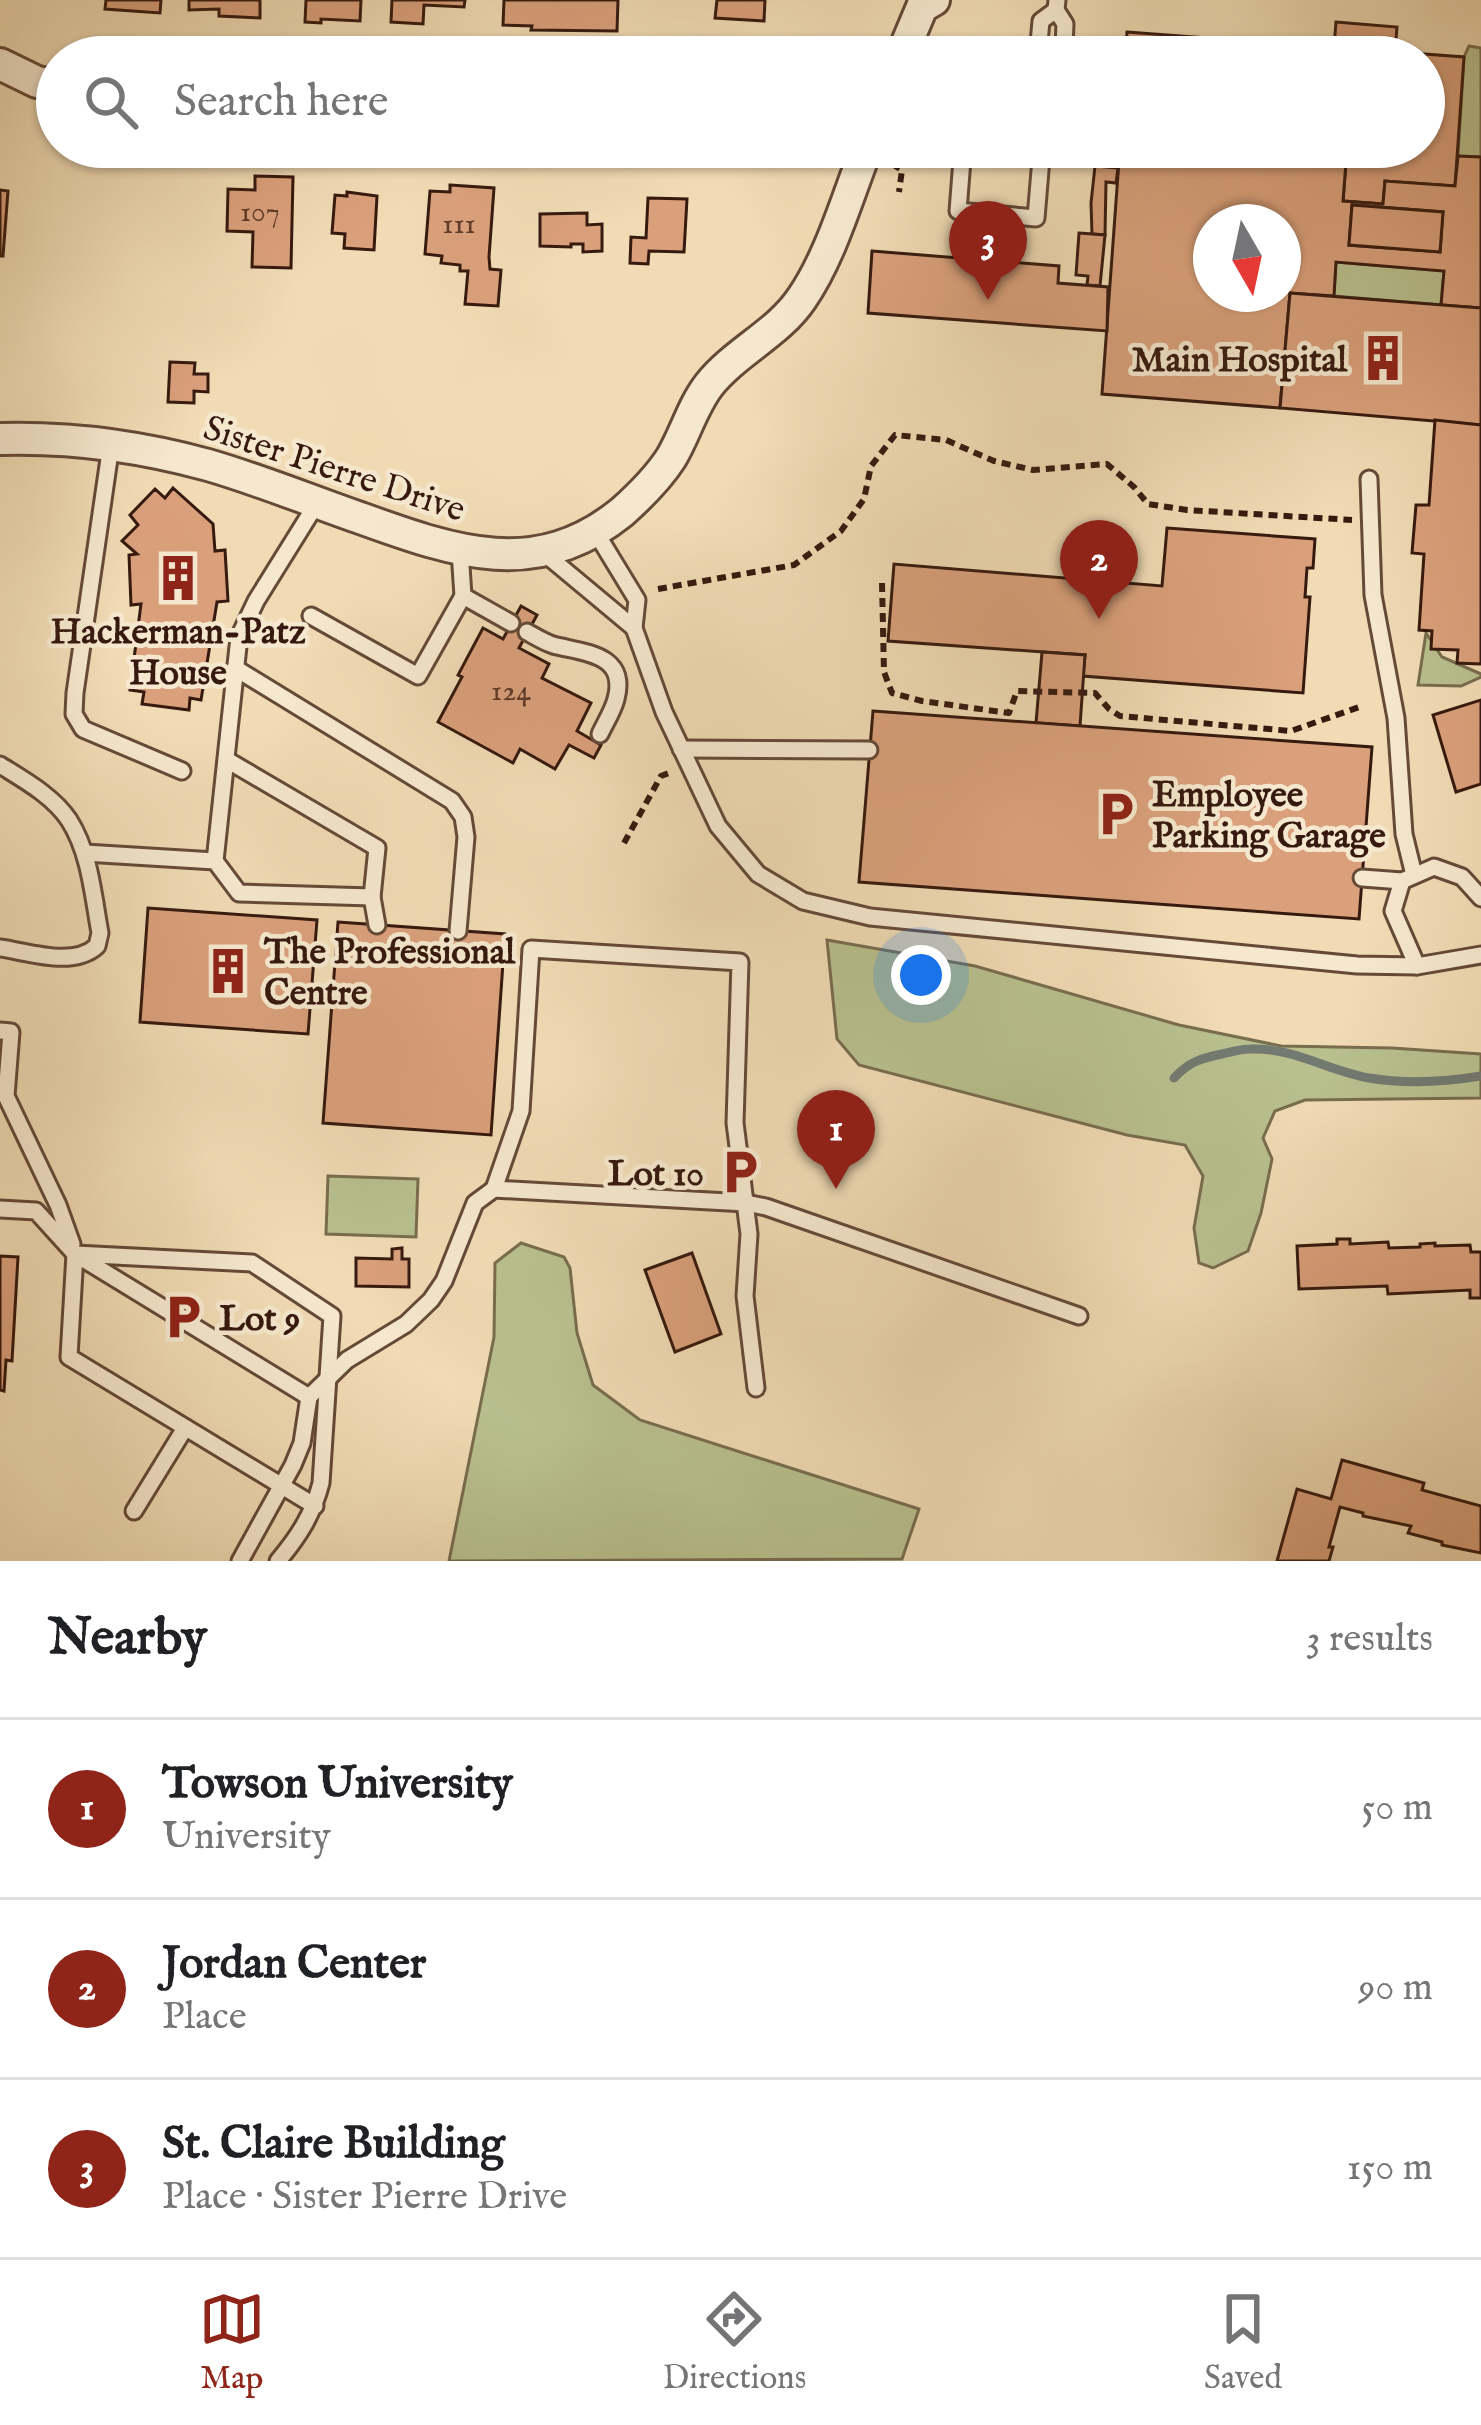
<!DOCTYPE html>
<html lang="en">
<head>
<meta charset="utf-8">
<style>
  :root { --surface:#fff; --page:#f6f6f6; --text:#202124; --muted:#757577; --line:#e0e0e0; --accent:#8f2418 }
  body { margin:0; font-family:"IM FELL English",serif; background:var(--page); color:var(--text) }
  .compass { position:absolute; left:1193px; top:204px; width:108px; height:108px; border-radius:50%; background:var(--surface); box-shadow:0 3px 9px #0004; rotate:171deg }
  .you { position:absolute; left:921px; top:975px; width:42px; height:42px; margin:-30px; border:9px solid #fff; border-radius:50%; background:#1a73e8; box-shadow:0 0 0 18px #1a73e833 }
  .badge { display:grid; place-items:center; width:78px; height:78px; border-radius:50%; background:var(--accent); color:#fff; font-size:39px; font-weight:700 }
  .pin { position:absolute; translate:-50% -99px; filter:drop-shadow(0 3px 6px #0008) }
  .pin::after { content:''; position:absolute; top:63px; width:42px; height:36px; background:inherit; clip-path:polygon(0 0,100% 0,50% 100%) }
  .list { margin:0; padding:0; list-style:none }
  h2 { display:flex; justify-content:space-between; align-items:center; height:156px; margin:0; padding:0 48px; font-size:51px }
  h2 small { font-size:39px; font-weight:400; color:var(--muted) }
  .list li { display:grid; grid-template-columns:78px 1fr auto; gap:36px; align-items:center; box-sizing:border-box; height:180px; padding:0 48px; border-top:3px solid var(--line) }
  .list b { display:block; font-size:45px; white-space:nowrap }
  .list p { margin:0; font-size:39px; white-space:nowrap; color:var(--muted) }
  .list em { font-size:39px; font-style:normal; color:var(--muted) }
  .icon { flex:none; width:66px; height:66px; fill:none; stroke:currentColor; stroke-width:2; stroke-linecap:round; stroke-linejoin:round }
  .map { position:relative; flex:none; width:1481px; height:1561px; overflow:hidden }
  .search { position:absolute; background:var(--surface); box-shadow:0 3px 9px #0004; left:36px; right:36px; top:36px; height:132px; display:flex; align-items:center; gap:30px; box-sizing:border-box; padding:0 42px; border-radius:66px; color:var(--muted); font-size:45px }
  .sheet { height:696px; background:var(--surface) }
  nav { display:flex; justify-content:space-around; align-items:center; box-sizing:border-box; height:168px; border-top:3px solid var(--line); background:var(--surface); font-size:33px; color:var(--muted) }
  nav a { display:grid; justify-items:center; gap:6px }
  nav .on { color:var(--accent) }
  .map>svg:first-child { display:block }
  .green { fill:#b8c08e; stroke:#786d4e; stroke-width:3 }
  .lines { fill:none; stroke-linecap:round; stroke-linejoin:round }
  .stream { stroke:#737a71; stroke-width:9 }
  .building { fill:#d9a07b; stroke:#371a0f; stroke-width:3; fill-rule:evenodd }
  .lane-casing { stroke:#654a38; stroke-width:21 }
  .street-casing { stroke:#654a38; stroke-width:36 }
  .path { stroke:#371a0f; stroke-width:6; stroke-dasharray:9 6; stroke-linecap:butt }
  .lane { stroke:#f5e8ce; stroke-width:15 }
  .street { stroke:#f5e8ce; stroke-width:30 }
  .labels { text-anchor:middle; stroke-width:9; stroke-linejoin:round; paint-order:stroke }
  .number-label { font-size:30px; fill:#603c2a }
  .poi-label { font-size:36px; font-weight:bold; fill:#371a0f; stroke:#f5e8ce; text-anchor:start }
  .street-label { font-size:36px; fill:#371a0f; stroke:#f5e8ce }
</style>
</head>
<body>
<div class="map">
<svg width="1481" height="1561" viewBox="0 0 1481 1561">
  <rect width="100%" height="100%" fill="#f0dbb4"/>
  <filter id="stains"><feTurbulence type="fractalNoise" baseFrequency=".00167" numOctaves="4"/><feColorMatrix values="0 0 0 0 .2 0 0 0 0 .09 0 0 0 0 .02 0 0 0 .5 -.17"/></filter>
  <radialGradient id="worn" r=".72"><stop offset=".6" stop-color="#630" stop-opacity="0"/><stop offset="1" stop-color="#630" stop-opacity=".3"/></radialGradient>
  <g class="green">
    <path d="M1469,46L1481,48V157L1458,156L1464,57Z"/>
    <path d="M1336,262L1444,271L1441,305L1334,296Z"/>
    <path d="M1426,633L1442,657L1481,674V677L1461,686L1418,685Z"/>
    <path d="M827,940L975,966L1179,1025L1281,1046L1392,1048L1481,1054V1098L1305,1100L1275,1111L1263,1138L1272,1159L1261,1213L1248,1251L1213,1268L1199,1263L1194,1228L1203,1176L1185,1145L1127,1135L859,1065L837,1039Z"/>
    <path d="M328,1176L418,1179L416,1237L326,1234Z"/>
    <path d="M521,1243L564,1257L570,1268L577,1333L593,1385L640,1420L919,1509L902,1559L449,1561L494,1337L495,1263Z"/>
  </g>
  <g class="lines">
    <path class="stream" d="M1174,1078C1189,1062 1201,1058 1222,1054C1231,1052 1241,1049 1250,1049C1291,1047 1330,1071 1369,1078C1405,1084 1445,1082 1481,1076"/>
  </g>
  <g class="building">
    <path d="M106,0H161L160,13L105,9Z"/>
    <path d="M189,0H260V18L219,16V9L189,10Z"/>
    <path d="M306,0H361L360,21L321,19V23L305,22Z"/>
    <path d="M392,0H465L464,7L424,5L423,24L391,22Z"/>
    <path d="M504,0H618L617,31L531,30L532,26L503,25Z"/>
    <path d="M717,0H765L764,21L715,18Z"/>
    <path d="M1336,22L1397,27L1395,52L1334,47Z"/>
    <path d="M1127,32L1464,57L1455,186L1385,181L1383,204L1343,201L1346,162L1269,156L1270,147H1424V57H1125Z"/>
    <path d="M1120,147H1156L1346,162L1343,201L1383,204L1385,181L1455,186L1458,156L1481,157V308L1441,305L1444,271L1336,262L1334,296L1290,293L1280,408L1102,394ZM1352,205L1443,212L1440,252L1349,245ZM1211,222H1283V294H1211Z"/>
    <path d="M1095,166L1118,168L1116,183L1106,182L1105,235L1092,234L1091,203Z"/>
    <path d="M255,176L293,177L291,268L252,267L253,232L227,231L228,189L255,190Z"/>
    <path d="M450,185L494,188L489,257L490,269L501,270L498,306L465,304L468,271H460V265L441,263L442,256L425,254L430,191L450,192Z"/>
    <path d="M0,190L8,191L3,256H0Z"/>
    <path d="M347,192L377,196L374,250L344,248L345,234L332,233L335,195L347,196Z"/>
    <path d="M648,198L687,199L684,252L649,251L648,264L630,263L631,237L646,238Z"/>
    <path d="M1352,205L1443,212L1440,252L1349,245Z"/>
    <path d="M587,213V225L602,224V251L583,252V244H571V247L540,246V214Z"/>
    <path d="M1079,233L1105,235L1100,286L1087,285L1088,276L1076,275Z"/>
    <path d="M872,251L1059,266L1058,283L1108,287L1107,331L868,313Z"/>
    <path d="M1290,293L1481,308V425L1280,408Z"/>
    <path d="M170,362L195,363L194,374H208V392L194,391V403L168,402Z"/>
    <path d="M1435,420L1481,425V664L1457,663L1458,650L1431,649L1432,631L1419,630L1424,554L1412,553L1416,505H1429Z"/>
    <path d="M173,488L213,524L215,551L225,550L228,601L217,602L201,700L190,698L189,710L142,704L144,692L130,690L141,604L131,605L129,555L137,554L122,541L138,525L130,515L155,489L165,498Z"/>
    <path d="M1167,528L1315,539L1313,568H1307L1305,597H1310L1303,693L1083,676L1085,655L888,641L894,564L1162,586Z"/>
    <path d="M521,606L537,615L519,648L549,664L542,678L591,703L577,731L601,745L594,758L569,745L555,769L520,749L513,763L438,722L462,677L458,675L483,628L503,639Z"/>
    <path d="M1042,652L1085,655L1080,726L1036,723Z"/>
    <path d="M1481,700V784L1456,792L1433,715Z"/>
    <path d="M873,711L1372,747L1359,919L859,882Z"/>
    <path d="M148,908L317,920L308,1034L140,1022Z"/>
    <path d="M338,922L505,934L491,1135L323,1123Z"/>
    <path d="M1337,1239H1350V1244L1388,1242L1389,1248L1420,1247V1244L1435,1243V1246L1470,1245L1471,1252H1481V1298H1470V1290L1388,1294L1387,1286L1299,1289L1297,1246L1337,1244Z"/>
    <path d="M402,1248V1259H409V1287L356,1286V1258L392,1259V1249Z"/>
    <path d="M692,1253L721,1334L675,1352L645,1270Z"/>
    <path d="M0,1256L18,1257L12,1361L6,1360L4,1391L0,1390Z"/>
    <path d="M1342,1460L1424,1483L1422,1490L1481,1506V1553L1442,1545V1542L1408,1533L1411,1526L1363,1516V1513L1340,1507L1329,1547H1333L1329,1561H1277L1297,1489L1331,1499Z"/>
  </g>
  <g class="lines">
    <defs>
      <g id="lane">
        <path d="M1050,57L1039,43L1041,21L1056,10"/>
        <path d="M1051,57L1064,47L1065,24L1056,10L1057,0"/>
        <path d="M963,147L958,211L1036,218L1042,147"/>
        <path d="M111,445L75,693L74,714L83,729L182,771"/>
        <path d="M1369,479L1373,595L1396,718L1404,834L1414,875"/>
        <path d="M595,531L637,600L634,628L664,712L718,826L758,874L803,901L870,917L1357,965L1417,966L1481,955"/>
        <path d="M544,553L634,628"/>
        <path d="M463,596L511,623"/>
        <path d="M311,616L418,676L463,596L460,551"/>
        <path d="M527,632C536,637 544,642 553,645C583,653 628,653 616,699C613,711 605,723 600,734"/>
        <path d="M235,668L452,801L463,817L466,837L458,931"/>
        <path d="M681,749L869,750"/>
        <path d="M0,765C24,780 53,796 69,820C90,853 93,895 100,933L97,946C73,968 29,952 0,948"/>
        <path d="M85,853L215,861L239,893L372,897L377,848L227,760"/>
        <path d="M215,861L239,637L256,601L317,503"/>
        <path d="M1362,878L1402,881"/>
        <path d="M372,897L377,925"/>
        <path d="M1417,966L1393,911L1402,881L1434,867L1462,877L1481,898"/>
        <path d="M0,1031L11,1032L6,1096L58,1205L72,1244"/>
        <path d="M494,1189L521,1111L531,949L740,962L735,1123L749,1234L745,1296L756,1388"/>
        <path d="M0,1209L36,1211L75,1254L309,1397"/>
        <path d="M134,1511L185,1428"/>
        <path d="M240,1561L293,1465L302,1443L309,1397L347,1360L406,1324L431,1300L444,1281L475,1203L494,1189L746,1203L766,1207L1079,1316"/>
        <path d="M278,1561C299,1536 313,1514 321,1483L332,1316L252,1263L75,1254L69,1357L315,1506"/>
      </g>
      <g id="street">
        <path d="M901,57L922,7L934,0"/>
        <path d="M0,64L37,82L57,85"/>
        <path d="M0,439C71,437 139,446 208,465C260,480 311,501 363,519C455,552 537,581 622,512C640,496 658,478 671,458C685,435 692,407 709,385C735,352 779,333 802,298C831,256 848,195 867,147"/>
      </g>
    </defs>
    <use href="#lane" class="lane-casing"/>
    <use href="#street" class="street-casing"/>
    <g class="path">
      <path d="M892,164L902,170L899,192"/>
      <path d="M882,583L884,672L892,693L922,701L1009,713L1017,691L1095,693L1109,709L1120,716L1291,731L1362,706"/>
      <path d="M658,589L794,565L841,531L864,499L871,466L895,435L946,440L994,461L1033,470L1107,464L1134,487L1148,504L1187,510L1352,520"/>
      <path d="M624,843L661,776L669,773"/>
    </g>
    <use href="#lane" class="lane"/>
    <use href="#street" class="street"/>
  </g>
  <defs>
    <symbol id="building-bare" viewBox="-9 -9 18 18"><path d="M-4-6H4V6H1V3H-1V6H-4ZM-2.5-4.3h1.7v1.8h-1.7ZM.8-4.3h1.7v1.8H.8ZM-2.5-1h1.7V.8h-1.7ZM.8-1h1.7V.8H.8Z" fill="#8f2418" stroke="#f5e8ce" stroke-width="2.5" paint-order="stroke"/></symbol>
    <symbol id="parking-bare" viewBox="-9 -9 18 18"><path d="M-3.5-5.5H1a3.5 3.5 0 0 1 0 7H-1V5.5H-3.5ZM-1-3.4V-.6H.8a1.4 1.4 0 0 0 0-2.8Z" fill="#8f2418" stroke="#f5e8ce" stroke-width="2.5" paint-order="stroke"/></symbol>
  </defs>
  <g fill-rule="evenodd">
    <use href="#building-bare" x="1350" y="325" width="66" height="66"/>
    <use href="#building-bare" x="145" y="545" width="66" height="66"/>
    <use href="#parking-bare" x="1083" y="781" width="66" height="66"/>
    <use href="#building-bare" x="195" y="938" width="66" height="66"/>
    <use href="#parking-bare" x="707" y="1139" width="66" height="66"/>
    <use href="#parking-bare" x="150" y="1284" width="66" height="66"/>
  </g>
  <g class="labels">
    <g class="number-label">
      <text x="260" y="221">107</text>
      <text x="459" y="233">111</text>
      <text x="511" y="700">124</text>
    </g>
    <g class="poi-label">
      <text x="1347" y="371" text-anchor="end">Main Hospital</text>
      <text x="178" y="643" text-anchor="middle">Hackerman-Patz<tspan x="178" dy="41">House</tspan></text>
      <text x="1152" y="806">Employee<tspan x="1152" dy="41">Parking Garage</tspan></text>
      <text x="264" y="963">The Professional<tspan x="264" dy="41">Centre</tspan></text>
      <text x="704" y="1185" text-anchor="end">Lot 10</text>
      <text x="219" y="1330">Lot 9</text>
    </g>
    <g class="street-label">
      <text transform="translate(335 467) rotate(18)" y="13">Sister Pierre Drive</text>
    </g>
  </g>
  <rect width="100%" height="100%" filter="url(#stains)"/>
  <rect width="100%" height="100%" fill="url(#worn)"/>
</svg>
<svg class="compass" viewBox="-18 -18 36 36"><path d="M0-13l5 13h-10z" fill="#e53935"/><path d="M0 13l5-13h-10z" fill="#757577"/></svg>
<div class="you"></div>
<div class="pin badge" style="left:836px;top:1189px">1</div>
<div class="pin badge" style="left:1099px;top:619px">2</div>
<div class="pin badge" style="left:988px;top:300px">3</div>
<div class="search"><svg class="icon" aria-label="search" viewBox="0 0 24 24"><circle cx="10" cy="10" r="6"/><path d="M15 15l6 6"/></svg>Search here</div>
</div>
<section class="sheet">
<h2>Nearby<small>3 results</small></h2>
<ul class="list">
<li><span class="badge">1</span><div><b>Towson University</b><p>University</p></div><em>50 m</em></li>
<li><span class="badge">2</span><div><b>Jordan Center</b><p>Place</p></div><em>90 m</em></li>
<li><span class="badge">3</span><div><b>St. Claire Building</b><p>Place · Sister Pierre Drive</p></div><em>150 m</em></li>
</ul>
</section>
<nav>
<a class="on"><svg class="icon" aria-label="map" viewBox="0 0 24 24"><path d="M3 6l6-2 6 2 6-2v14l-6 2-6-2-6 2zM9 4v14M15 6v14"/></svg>Map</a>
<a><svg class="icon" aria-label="directions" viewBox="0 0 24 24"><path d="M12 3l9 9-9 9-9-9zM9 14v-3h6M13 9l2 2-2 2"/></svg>Directions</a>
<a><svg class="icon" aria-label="saved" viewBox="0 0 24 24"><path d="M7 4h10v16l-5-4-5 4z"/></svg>Saved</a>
</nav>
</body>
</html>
